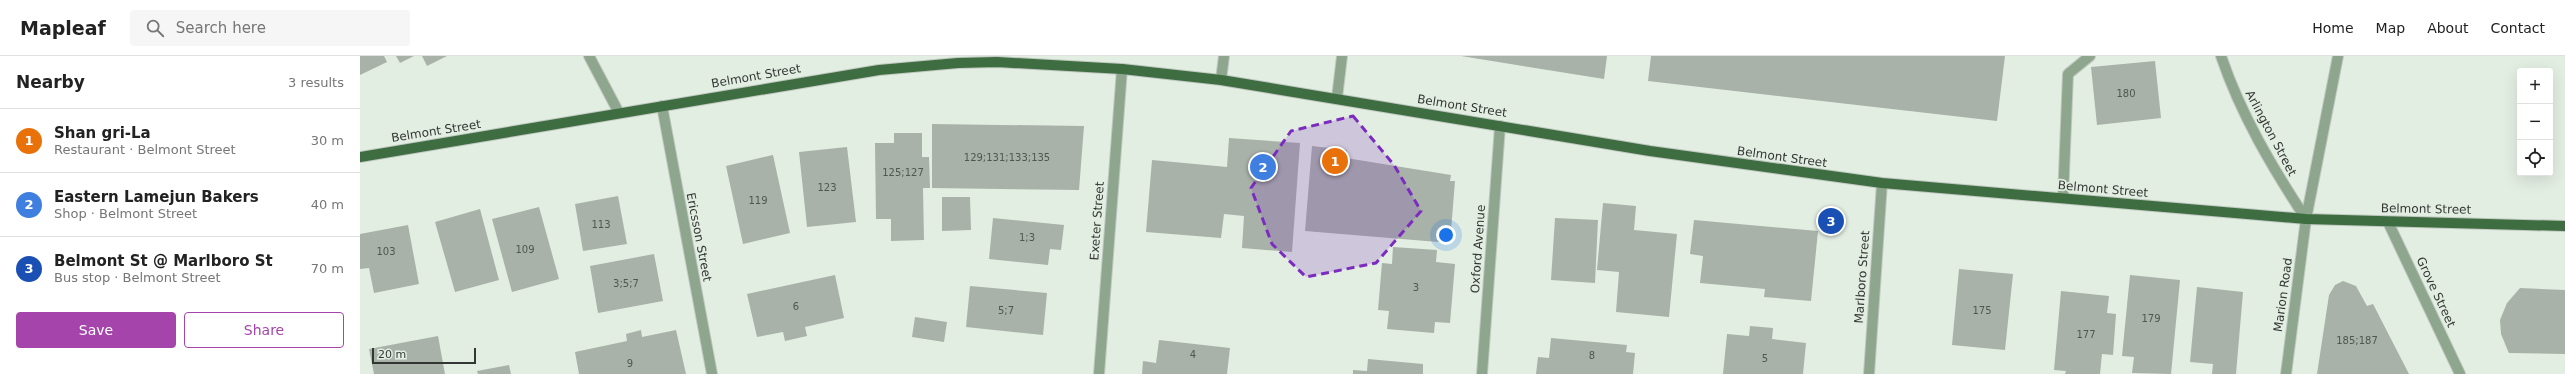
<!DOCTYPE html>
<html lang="en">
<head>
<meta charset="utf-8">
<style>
  :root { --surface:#fff; --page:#f6f6f6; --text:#222; --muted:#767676; --line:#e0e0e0; --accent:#a544ab }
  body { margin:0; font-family:"DejaVu Sans",sans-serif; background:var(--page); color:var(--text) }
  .controls { position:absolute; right:12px; top:12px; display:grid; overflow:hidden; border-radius:4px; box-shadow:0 4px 16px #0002 }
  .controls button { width:36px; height:36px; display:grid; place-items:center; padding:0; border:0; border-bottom:1px solid var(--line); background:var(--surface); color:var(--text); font:20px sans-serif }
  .scale { position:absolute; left:12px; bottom:10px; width:104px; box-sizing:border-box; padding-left:4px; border:2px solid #333733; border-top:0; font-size:11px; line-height:14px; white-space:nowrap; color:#333733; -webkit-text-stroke:3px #e3eee3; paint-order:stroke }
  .you { position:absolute; left:1086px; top:179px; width:14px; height:14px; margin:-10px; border:3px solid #fff; border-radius:50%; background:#1a73e8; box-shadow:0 0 0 6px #1a73e833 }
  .badge { display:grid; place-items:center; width:26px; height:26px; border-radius:50%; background:var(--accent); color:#fff; font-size:13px; font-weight:700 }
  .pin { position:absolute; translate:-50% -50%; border:2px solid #fff; box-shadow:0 1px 4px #0006 }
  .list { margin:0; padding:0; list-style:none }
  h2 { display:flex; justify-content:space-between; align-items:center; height:52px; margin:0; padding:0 16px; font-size:17px }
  h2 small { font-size:13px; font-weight:400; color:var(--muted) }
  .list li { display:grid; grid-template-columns:26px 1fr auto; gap:12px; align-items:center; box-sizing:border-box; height:64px; padding:0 16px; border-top:1px solid var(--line) }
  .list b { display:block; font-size:15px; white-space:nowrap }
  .list p { margin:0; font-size:13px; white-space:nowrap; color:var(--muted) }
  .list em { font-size:13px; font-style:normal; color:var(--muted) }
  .actions { display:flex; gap:8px; padding:12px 16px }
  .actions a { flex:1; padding:9px 0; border:1px solid var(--accent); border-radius:4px; text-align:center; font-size:14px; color:var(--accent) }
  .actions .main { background:var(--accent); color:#fff }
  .icon { flex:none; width:22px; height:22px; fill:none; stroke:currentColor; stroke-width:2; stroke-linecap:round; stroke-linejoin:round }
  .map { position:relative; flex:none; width:2205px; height:318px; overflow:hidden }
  header { display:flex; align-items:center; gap:24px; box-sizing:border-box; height:56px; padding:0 20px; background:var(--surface); border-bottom:1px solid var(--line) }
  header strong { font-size:19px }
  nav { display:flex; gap:22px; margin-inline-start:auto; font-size:14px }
  .search { width:280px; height:36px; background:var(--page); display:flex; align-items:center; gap:10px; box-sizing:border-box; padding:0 14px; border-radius:4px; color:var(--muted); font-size:15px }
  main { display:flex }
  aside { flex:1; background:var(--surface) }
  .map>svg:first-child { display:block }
  .building { fill:#a8b2a8 }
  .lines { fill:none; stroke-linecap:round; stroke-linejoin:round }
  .minor-casing { stroke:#c0c9c0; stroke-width:12 }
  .major-casing { stroke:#c0c9c0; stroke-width:12 }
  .minor { stroke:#8ea68e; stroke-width:10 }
  .major { stroke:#3f6d42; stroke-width:10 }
  .marked { fill:#7b2cbf; fill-opacity:0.2; stroke:#7b2cbf; stroke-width:3; stroke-dasharray:8 5; stroke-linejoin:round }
  .labels { text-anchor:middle; stroke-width:3.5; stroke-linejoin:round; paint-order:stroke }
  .number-label { font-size:10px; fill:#505650 }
  .street-label { font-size:12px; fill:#333733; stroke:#e3eee3 }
</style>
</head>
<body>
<header>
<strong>Mapleaf</strong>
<div class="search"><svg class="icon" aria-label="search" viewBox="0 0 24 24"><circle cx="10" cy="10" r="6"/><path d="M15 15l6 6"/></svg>Search here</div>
<nav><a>Home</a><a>Map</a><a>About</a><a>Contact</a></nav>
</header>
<main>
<aside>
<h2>Nearby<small>3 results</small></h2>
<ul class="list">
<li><span class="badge" style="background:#e8710a">1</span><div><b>Shan gri-La</b><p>Restaurant · Belmont Street</p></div><em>30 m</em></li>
<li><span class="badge" style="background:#3f7fe0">2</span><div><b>Eastern Lamejun Bakers</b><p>Shop · Belmont Street</p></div><em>40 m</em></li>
<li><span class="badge" style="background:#1a4fb4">3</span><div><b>Belmont St @ Marlboro St</b><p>Bus stop · Belmont Street</p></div><em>70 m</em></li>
</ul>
<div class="actions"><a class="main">Save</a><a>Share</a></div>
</aside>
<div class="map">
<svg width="2205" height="318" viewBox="0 0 2205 318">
  <rect width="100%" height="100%" fill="#e3eee3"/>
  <g class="building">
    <path d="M0,0H24L27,6L0,19Z"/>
    <path d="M36,0H54L40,7Z"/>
    <path d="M62,0H87L67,10Z"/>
    <path d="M1101,0H1247L1244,23Z"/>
    <path d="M1291,0H1645L1637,65L1288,25Z"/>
    <path d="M1795,5L1801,62L1737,69L1731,11Z"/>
    <path d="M572,68L724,70L719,134L572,132Z"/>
    <path d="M534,77H562V101H569L570,132H563L564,184L531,185V163H516L515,87H534Z"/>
    <path d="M869,82L940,87L932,196L882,192L884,160L864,158L861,182L786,176L792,104L867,111Z"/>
    <path d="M952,90L987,94L986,102L1091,119L1090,125H1095L1090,187L945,175Z"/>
    <path d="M487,91L496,166L447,171L439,96Z"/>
    <path d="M413,99L430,177L383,188L366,110Z"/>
    <path d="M258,140L267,188L223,195L215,148Z"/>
    <path d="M582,141H610L611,174L582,175Z"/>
    <path d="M1243,147L1276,150L1274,174L1317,178L1309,261L1256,256L1259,216L1237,214Z"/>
    <path d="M179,151L199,223L152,236L132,163Z"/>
    <path d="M120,153L139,224L95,236L75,166Z"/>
    <path d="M633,162L704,169L701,194L690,193L688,209L629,203Z"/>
    <path d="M1195,162L1238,164L1235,227L1191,224Z"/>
    <path d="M1334,164L1458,175L1451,245L1404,241L1405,233L1340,227L1343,200L1330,198Z"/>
    <path d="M48,169L59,228L14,237L9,212L0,213V178Z"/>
    <path d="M1033,191L1077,194L1076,206L1095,208L1090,267L1075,266L1074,277L1027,273L1029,255L1018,254L1022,207L1032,208Z"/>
    <path d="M294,198L303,245L238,257L230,210Z"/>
    <path d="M1599,213L1653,218L1645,294L1592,289Z"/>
    <path d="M475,219L484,262L445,271L447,280L425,285L423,276L397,281L387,238Z"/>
    <path d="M1770,219L1820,224L1811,318L1772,317L1774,301L1762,300Z"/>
    <path d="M1983,225L1996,230L2007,250L2013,248L2049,318H1957L1969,239L1975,229Z"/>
    <path d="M610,230L687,237L683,279L606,271Z"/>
    <path d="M1837,231L1883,236L1876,318H1852L1853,308L1830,306Z"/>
    <path d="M2160,232L2205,234V298L2149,297L2148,295L2141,278L2140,264L2147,247Z"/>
    <path d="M1701,235L1749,240L1747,257L1756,258L1753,299L1742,298L1740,318H1705L1706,315L1694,314Z"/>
    <path d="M555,261L587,266L584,286L552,281Z"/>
    <path d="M1390,270L1413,272L1412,283L1446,287L1443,318H1363L1367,278L1389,280Z"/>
    <path d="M281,274L282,281L316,274L326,318H219L215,296L267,285L266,278Z"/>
    <path d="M78,280L85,318H14L9,293Z"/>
    <path d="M1191,282L1267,289L1266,296L1275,297L1273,318H1176L1178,301L1189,302Z"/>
    <path d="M799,284L870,292L867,318H782L783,305L796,307Z"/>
    <path d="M1008,303L1063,308V318H993V314L1007,315Z"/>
    <path d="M149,309L151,318H118L117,315Z"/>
  </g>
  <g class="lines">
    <defs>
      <g id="minor">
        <path d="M229,0L259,57"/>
        <path d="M1861,0C1881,59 1912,111 1946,163"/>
        <path d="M861,24L864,0"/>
        <path d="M977,42L982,0"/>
        <path d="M302,50L352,318"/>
        <path d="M1703,142L1708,18L1730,0"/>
        <path d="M2028,166L2100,318"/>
        <path d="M739,318L762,13"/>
        <path d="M1122,318L1140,70"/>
        <path d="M1509,318L1522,127"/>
        <path d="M1926,318L1946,163L1978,0"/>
      </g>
      <path id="major" d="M0,101L519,14L598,7L637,6L762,13L861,24L1290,95L1522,127L1946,163L2205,170"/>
    </defs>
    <use href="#minor" class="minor-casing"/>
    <use href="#major" class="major-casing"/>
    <use href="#minor" class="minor"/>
    <use href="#major" class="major"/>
  </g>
  <path class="marked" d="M993,60L1034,109L1061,155L1016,207L946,221L912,188L891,132L931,75Z"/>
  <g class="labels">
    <g class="number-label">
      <text x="1766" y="41">180</text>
      <text x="647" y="105">129;131;133;135</text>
      <text x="543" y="120">125;127</text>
      <text x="467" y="135">123</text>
      <text x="398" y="148">119</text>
      <text x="241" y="172">113</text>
      <text x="667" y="185">1;3</text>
      <text x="165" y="197">109</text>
      <text x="26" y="199">103</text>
      <text x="266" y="231">3;5;7</text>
      <text x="1056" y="235">3</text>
      <text x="436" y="254">6</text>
      <text x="646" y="258">5;7</text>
      <text x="1622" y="258">175</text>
      <text x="1791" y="266">179</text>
      <text x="1726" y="282">177</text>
      <text x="1997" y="288">185;187</text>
      <text x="833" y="302">4</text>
      <text x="1232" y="303">8</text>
      <text x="1405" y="306">5</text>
      <text x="270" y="311">9</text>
    </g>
    <g class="street-label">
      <text transform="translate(396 20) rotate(-10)" y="4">Belmont Street</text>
      <text transform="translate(1102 50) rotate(9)" y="4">Belmont Street</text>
      <text transform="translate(76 75) rotate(-9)" y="4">Belmont Street</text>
      <text transform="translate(1911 77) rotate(62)" y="4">Arlington Street</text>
      <text transform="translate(1422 101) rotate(8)" y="4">Belmont Street</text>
      <text transform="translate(1743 133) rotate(5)" y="4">Belmont Street</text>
      <text transform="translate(2066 153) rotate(1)" y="4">Belmont Street</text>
      <text transform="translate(737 165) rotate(-86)" y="4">Exeter Street</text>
      <text transform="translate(339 181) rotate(79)" y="4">Ericsson Street</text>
      <text transform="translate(1118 193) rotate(-86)" y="4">Oxford Avenue</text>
      <text transform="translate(1502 221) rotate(-86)" y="4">Marlboro Street</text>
      <text transform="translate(2076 236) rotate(65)" y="4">Grove Street</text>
      <text transform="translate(1923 239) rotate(-82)" y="4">Marion Road</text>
    </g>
  </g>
</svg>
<div class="controls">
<button>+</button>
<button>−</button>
<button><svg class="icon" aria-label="locate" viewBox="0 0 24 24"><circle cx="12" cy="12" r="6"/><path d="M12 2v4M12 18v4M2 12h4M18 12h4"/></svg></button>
</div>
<div class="scale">20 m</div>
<div class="you"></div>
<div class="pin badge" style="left:975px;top:105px;background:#e8710a">1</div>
<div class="pin badge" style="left:903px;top:111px;background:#3f7fe0">2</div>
<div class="pin badge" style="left:1471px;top:165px;background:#1a4fb4">3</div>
</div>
</main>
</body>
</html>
